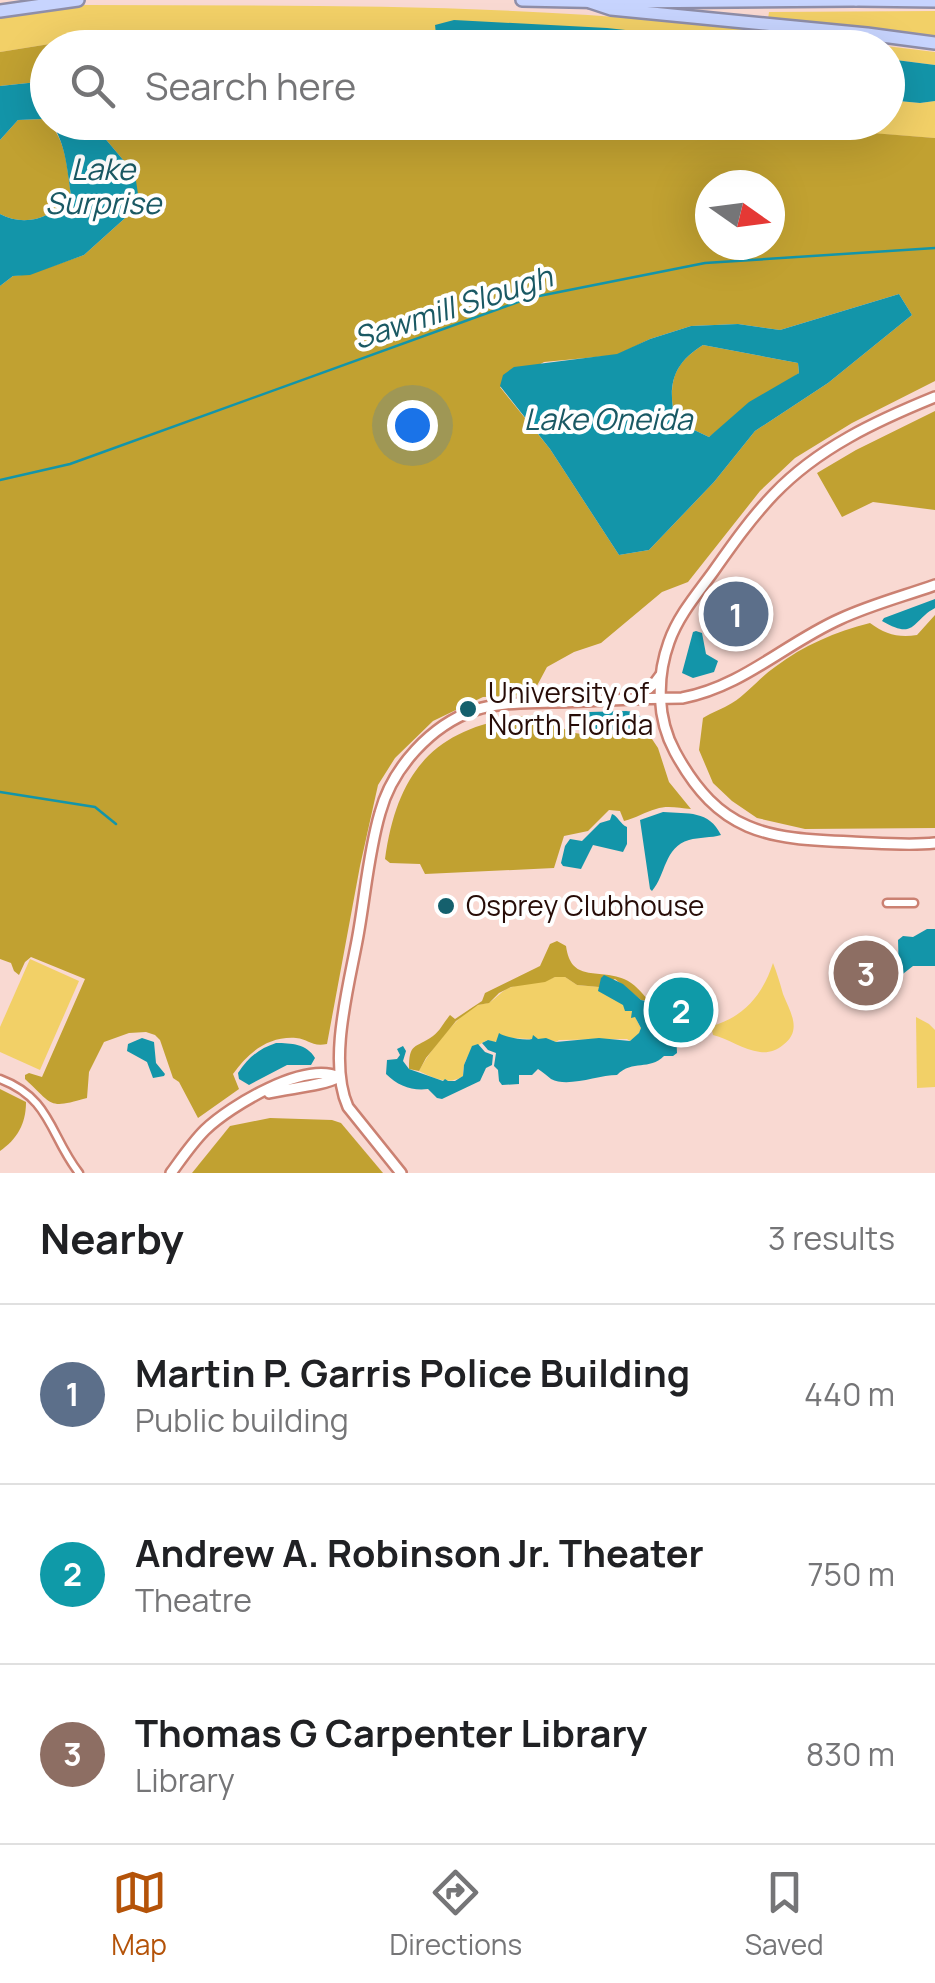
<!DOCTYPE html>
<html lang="en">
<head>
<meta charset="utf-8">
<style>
  :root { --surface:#fff; --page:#f6f6f6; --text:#202124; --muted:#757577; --line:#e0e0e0; --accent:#b45309 }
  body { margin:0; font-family:Manrope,sans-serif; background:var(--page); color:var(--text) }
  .compass { position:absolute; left:695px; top:170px; width:90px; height:90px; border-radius:50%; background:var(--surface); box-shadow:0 10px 40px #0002; rotate:104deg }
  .you { position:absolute; left:412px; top:425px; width:35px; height:35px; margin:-25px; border:8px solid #fff; border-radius:50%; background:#1a73e8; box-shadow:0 0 0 15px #1a73e833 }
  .badge { display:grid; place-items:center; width:65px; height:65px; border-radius:50%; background:var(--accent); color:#fff; font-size:32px; font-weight:700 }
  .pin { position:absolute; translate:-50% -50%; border:5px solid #fff; box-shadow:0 2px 10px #0006 }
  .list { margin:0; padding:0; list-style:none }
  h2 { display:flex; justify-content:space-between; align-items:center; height:130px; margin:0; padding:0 40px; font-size:42px }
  h2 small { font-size:32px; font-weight:400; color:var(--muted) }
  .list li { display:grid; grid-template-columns:65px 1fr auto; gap:30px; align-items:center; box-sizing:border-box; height:180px; padding:0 40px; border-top:2px solid var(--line) }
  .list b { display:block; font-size:38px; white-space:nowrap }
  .list p { margin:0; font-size:32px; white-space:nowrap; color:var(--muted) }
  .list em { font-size:32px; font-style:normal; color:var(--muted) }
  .icon { flex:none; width:55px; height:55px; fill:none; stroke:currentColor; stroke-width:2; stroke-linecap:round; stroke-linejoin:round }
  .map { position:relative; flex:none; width:935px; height:1173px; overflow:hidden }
  .search { position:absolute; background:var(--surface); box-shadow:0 10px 40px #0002; left:30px; right:30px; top:30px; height:110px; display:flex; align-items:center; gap:25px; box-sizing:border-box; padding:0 35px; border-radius:55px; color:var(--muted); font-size:38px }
  .sheet { height:670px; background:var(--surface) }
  nav { display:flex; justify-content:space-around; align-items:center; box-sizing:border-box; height:140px; border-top:2px solid var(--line); background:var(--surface); font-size:28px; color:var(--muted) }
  nav a { display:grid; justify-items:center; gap:5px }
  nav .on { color:var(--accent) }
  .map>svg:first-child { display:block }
  .green { fill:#f2d067 }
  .forest { fill:#c1a131; fill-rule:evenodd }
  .water { fill:#1395a9; fill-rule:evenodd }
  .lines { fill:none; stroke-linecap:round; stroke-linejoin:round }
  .stream { stroke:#1395a9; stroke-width:2.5 }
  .street-casing { stroke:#cb8172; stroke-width:11 }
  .secondary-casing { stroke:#cb8172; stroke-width:14 }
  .highway-casing { stroke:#8f8ea8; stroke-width:16 }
  .street { stroke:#fff; stroke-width:6 }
  .secondary { stroke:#fff; stroke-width:9 }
  .highway { stroke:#c7d4fe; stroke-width:11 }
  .poi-dot { fill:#15606d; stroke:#fff; stroke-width:4 }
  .labels { text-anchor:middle; stroke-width:8; stroke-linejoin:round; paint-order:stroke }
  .poi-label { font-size:28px; fill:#270c07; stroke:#fff; text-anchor:start }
  .water-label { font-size:30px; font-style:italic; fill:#1a5964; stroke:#fff }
</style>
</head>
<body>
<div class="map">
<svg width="935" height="1173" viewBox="0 0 935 1173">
  <rect width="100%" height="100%" fill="#f9d9d2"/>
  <g class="green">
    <path d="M86,5C253,6 421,4 588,15C704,23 820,38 935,52V65L888,59V48L783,47L444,39L493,47L313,48L204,32L87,38L0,52V14L55,6Z"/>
    <path d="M935,11V38L816,22L768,19L769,12Z"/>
    <path d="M888,100L920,103L935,101V138L735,123L888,122Z"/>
    <path d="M30,959L79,981L40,1070L0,1052V1027Z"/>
    <path d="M773,963C777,973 780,983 783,994C790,1012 803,1030 783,1045C776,1051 768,1053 760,1052C743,1050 729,1039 713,1035L711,1026C744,1018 763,994 773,963Z"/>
    <path d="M555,977H565L577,985L599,987L601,992C611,998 627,1003 634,1014C636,1018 638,1023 641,1028L639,1034L630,1041L627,1039L559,1040L556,1042L551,1040L510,1038L494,1042L488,1040C472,1047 463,1058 463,1076C449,1086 433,1078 419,1071C429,1052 456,1017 475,1006C480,1004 486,1004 490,1002C497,998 501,991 509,988C524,982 540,984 555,977Z"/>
    <path d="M916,1017L929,1024L935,1030V1087L917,1088Z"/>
  </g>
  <g class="forest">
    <path d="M204,32L312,47L48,48L47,81L0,86V52L87,38Z"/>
    <path d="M43,119C66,133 67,168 71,195C54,217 26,228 0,214V140L18,120Z"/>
    <path d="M735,122L935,138V381L852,423L795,458L760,491L688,582L662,592L601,643L574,652L547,667L532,695L483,697L433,721L395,758L378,785L360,866L327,1044C311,1047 309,1039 296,1038C268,1036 248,1053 233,1074L239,1089L198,1118L179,1082L173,1078L160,1040L155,1035L146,1032L129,1033L104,1042L89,1072L87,1098C48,1109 54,1106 25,1079V1075L29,1073L42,1077L85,979L31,957L25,962L19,975L14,971L11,963L0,959V286L13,276L30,274L84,255L134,210L135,174L92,123ZM710,185H770V245H710ZM899,294L912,315L828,383L755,431L714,482L649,550L619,555L550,449L500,387L544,362L617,355L650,339L691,326L738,324L780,330Z"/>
    <path d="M703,345L798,363L799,373L709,437L675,421C668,385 671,365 703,345Z"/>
    <path d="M935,411V510L873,502L842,517L817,473L856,450Z"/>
    <path d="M935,615V828L805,829L757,818L732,801L713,783L699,750L703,718C712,712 723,709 732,703C748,693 759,678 775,667C804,645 835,632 870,623C885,634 898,638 917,635Z"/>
    <path d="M535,715L552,718C568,743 611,733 637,733L642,737L652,739L658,748L669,782L691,809C679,808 667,805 656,809C645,812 636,818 624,821L620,811L609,810L588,831L564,836L554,868L425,874L420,864L390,863L385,859C398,765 440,724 535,715Z"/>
    <path d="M557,941L566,946C571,983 597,968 624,979C634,983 642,993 649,1001L641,1000L615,979L599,987L577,985L565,977H555L545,982L511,987L499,993L489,1003L478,1005L456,1021L426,1058L419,1071L409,1069C409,1042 415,1049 433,1036C440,1031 444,1022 450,1015L455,1019L482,1001L485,993L540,966L550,944Z"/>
    <path d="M0,1089L26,1102C26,1124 17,1139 0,1151Z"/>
    <path d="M270,1118L332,1120L341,1123L383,1173H192L230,1126Z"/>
  </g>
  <g class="water">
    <path d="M454,20L607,28L783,47L493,48L444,39L436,34L435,25Z"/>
    <path d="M888,59L935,65V101L920,103L888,100Z"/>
    <path d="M47,81V121L43,119L18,120L0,140V86Z"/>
    <path d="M51,123H92L135,174L138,194L134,210L84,255L30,275L13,276L0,286V211V214C26,228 54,217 71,195C67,170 66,143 51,123Z"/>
    <path d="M899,294L912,315L828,383L755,431L714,482L649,550L619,555L550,449L500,386L503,375L514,367L617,354L650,339L691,326L738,324L780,330ZM703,345L798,363L799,373L749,402L709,437L675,421C668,386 671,365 703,345Z"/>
    <path d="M935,599V608C912,620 916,641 882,621L884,618Z"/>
    <path d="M696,631L702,633L706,654L718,661L714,672L693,678L682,673L693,632Z"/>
    <path d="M626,711L635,712L646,721V728L649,735L643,736L638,731L588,729L584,718L589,712Z"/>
    <path d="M663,812C688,814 709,810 721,835C711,838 699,837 689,840C664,847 666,875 652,891L650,889L640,820Z"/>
    <path d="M612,814C618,816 620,824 627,827V844L623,852L593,845L581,869L563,866L561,863L565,846L570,839L582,841L600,823L610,820Z"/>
    <path d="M927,929H935V966H913L899,977L898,940L903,936L913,937Z"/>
    <path d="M604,975L623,984L641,1000L651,1002L650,1005L676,1030L677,1053L673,1056H664C649,1071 633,1059 617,1075C598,1075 568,1088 551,1079C547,1076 543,1072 538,1069L532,1075H519V1084L502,1085L499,1081L498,1070L494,1066L496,1053L488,1050L482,1043L488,1040L496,1042L499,1033C504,1037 524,1041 532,1039L533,1035L538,1039L546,1038L556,1042L599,1038L630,1041L639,1033L641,1028L635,1017L631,1018L632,1011H625L623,1005L598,991L601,978Z"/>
    <path d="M142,1038L154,1042L156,1063L165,1074L164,1076L153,1078L147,1062L127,1051L128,1044Z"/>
    <path d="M276,1043C291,1043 307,1044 315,1058L311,1065H287L249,1085L239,1079L238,1073C248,1058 258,1049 276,1043Z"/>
    <path d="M478,1044L485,1052L493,1055L492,1065L486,1068L480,1081L442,1099L437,1098L428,1089C412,1091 398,1086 386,1074L387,1060L397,1059L400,1055L397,1049L403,1046L406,1051L403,1061L409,1069L443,1081L445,1079L448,1081H455L463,1076L464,1065L472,1046Z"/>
  </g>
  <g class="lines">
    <g class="stream">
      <path d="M0,480L70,464L529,298L705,263L935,248"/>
      <path d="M0,792L95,807L116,824"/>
    </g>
    <defs>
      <g id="street">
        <path d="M887,903H914"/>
        <path d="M0,1079C51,1098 50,1136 79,1173"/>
      </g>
      <g id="secondary">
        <path d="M935,397C876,421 818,448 774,494C751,518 732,545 713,572C697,594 678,616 669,642C656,678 657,719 675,752C719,833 766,839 852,842C879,843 908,846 935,843"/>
        <path d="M635,699L654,684L660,676"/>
        <path d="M269,1093C289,1088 323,1086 339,1077"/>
        <path d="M171,1173C182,1158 192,1143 205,1130C230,1106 304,1061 339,1077"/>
        <path d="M401,1173L348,1107C328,1063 348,989 357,941C365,899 368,854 380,813C392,768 431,725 475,710C499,702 527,703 551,702C595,701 638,698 682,698C742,687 786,643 840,619C870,605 904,596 935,585"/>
      </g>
      <g id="highway">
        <path d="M522,0L618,2L856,0"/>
        <path d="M856,0L935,1"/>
        <path d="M590,2L611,9L867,34L935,43"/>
        <path d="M0,11L78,0"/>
      </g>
    </defs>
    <use href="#street" class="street-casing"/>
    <use href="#secondary" class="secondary-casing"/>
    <use href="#highway" class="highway-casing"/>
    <use href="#street" class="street"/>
    <use href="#secondary" class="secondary"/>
    <use href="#highway" class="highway"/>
  </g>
  <g class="poi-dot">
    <circle cx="468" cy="709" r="10"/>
    <circle cx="446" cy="906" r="10"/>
  </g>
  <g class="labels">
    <g class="poi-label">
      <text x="488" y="703">University of<tspan x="488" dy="32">North Florida</tspan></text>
      <text x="466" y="916">Osprey Clubhouse</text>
    </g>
    <g class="water-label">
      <text x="103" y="180">Lake<tspan x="103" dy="34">Surprise</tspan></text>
      <text transform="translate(453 308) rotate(-18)" y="10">Sawmill Slough</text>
      <text x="608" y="430">Lake Oneida</text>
    </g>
  </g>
</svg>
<svg class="compass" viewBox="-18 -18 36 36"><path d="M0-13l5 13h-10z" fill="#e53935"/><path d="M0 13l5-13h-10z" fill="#757577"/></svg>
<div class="you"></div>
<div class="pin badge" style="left:736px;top:614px;background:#5c6f8a">1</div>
<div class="pin badge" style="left:681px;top:1010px;background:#0f9aa8">2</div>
<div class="pin badge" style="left:866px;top:973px;background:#8d6e63">3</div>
<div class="search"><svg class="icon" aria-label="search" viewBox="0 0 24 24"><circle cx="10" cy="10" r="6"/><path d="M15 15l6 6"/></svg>Search here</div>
</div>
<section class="sheet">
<h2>Nearby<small>3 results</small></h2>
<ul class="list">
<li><span class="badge" style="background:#5c6f8a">1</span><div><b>Martin P. Garris Police Building</b><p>Public building</p></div><em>440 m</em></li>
<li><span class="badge" style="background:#0f9aa8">2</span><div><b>Andrew A. Robinson Jr. Theater</b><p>Theatre</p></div><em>750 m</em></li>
<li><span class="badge" style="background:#8d6e63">3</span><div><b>Thomas G Carpenter Library</b><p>Library</p></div><em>830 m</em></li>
</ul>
</section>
<nav>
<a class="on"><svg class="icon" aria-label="map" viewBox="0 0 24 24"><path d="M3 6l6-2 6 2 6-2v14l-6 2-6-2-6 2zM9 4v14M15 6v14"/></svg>Map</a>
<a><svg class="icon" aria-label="directions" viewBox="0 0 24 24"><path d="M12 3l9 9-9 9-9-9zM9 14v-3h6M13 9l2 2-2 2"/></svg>Directions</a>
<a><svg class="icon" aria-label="saved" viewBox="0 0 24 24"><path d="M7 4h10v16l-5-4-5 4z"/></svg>Saved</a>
</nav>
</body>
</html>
